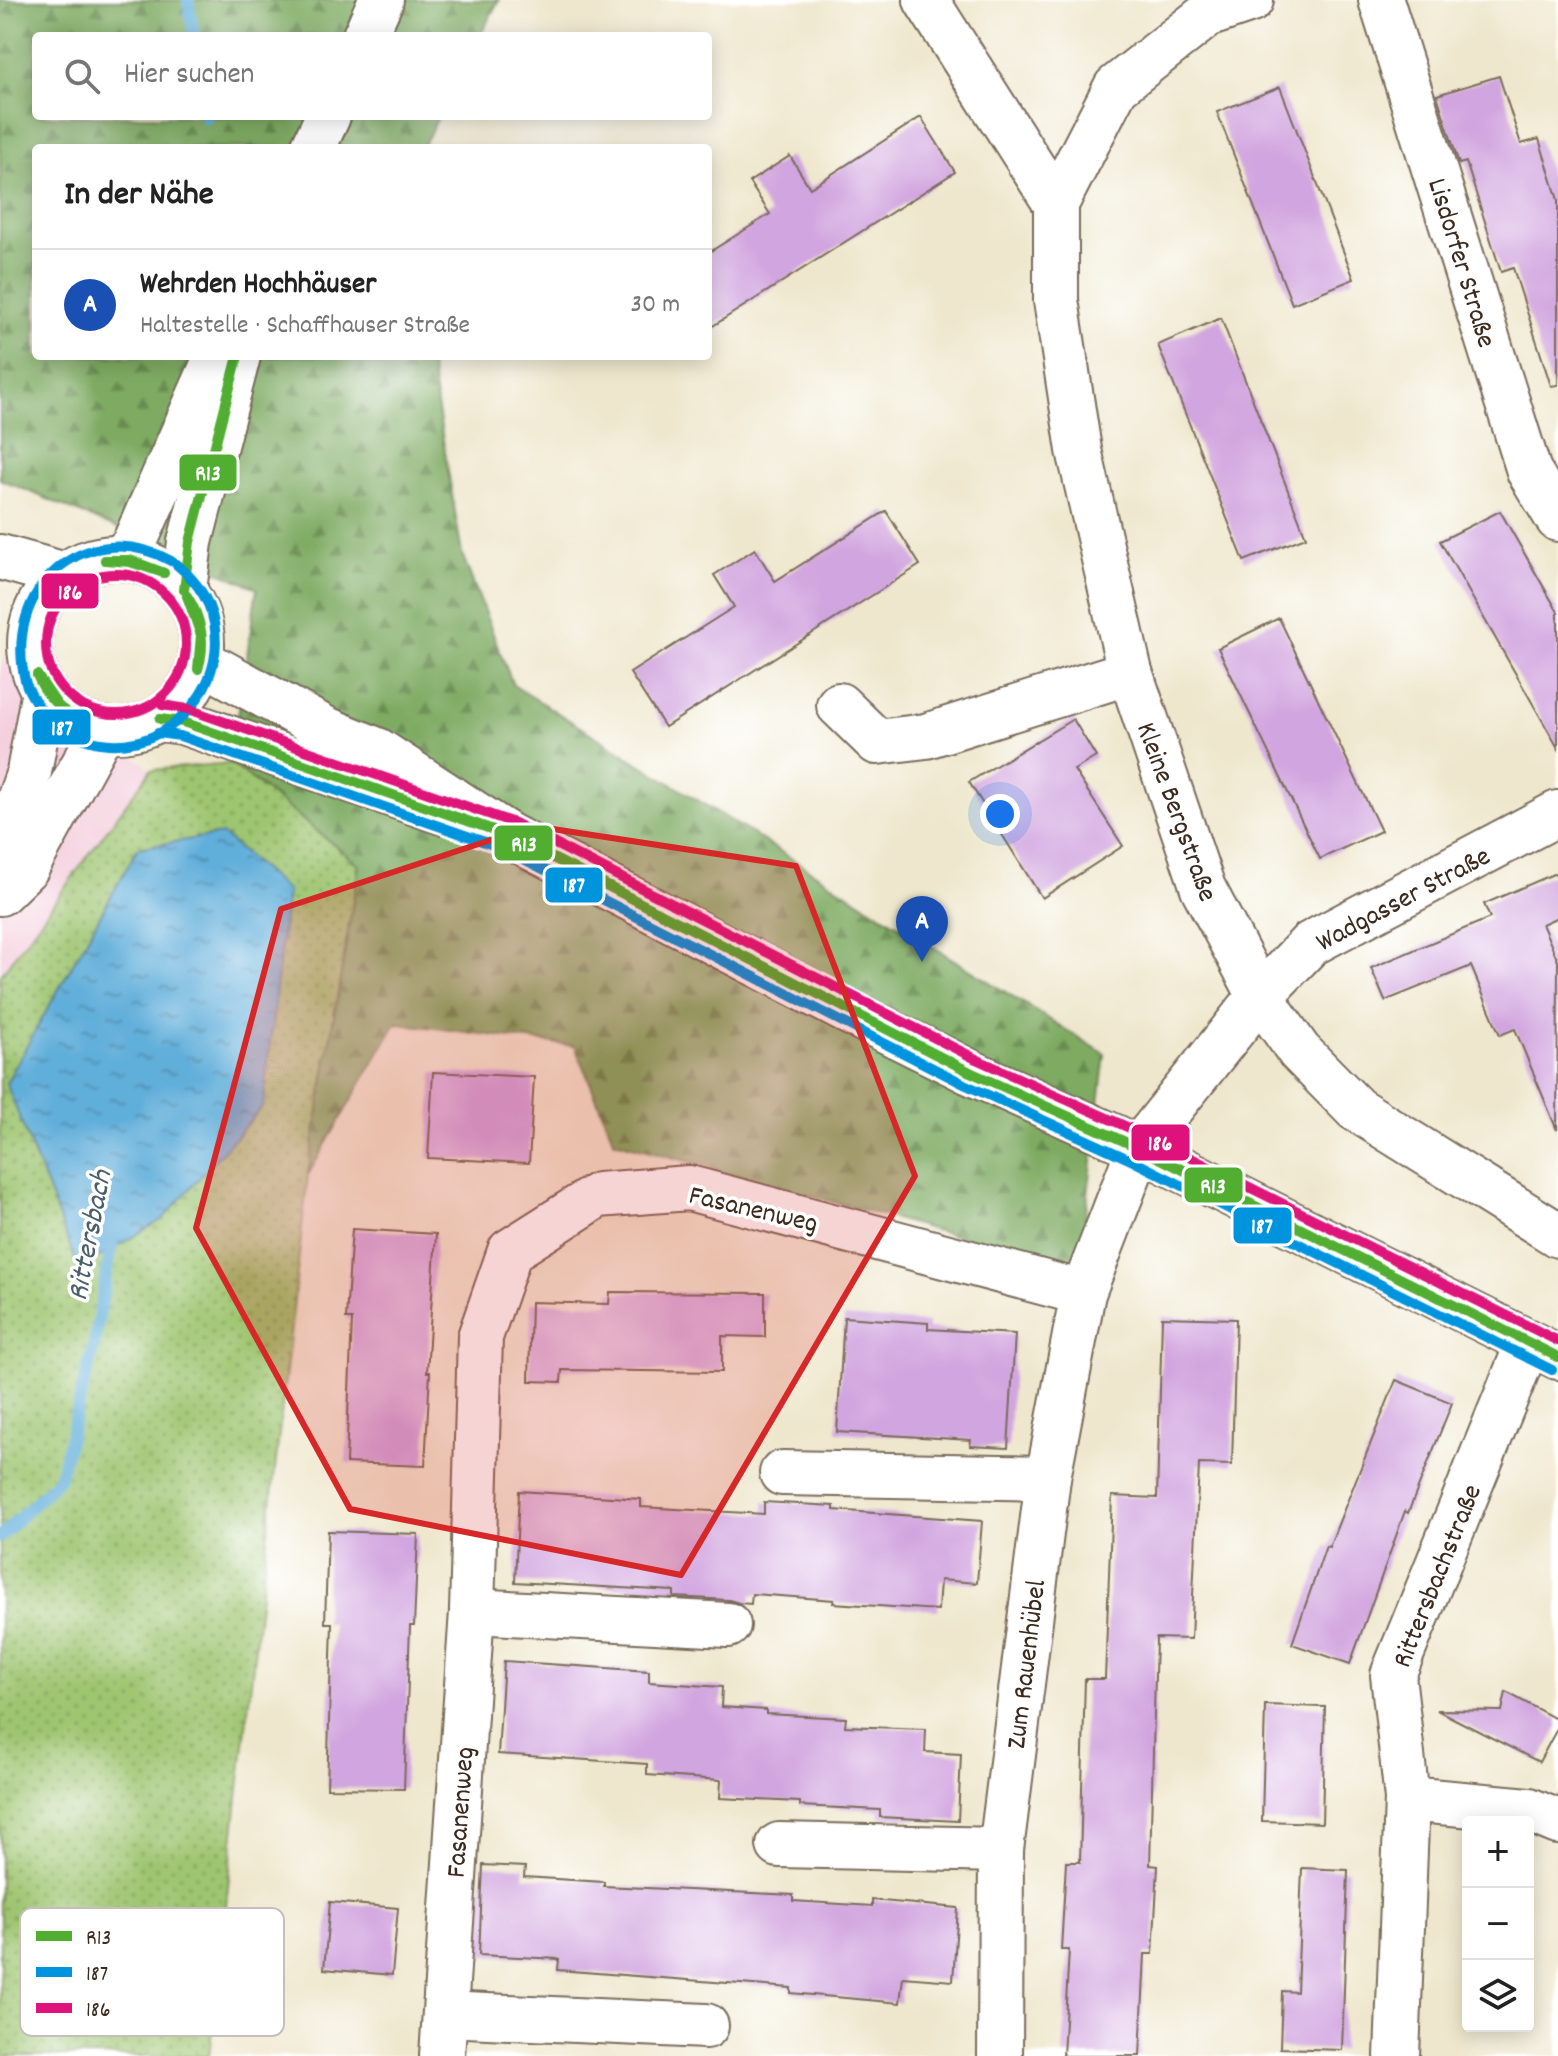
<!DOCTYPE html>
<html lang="de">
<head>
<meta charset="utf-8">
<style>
  :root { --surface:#fff; --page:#f2f2f2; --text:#222; --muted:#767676; --line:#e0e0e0; --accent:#7c3aed }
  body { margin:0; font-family:Dekko,sans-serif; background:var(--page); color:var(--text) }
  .controls { position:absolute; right:24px; bottom:24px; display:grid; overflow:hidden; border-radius:8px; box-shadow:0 4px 20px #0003 }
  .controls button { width:72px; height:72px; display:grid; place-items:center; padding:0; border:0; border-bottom:2px solid var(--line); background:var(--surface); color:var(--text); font:40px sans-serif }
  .you { position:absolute; left:1000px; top:814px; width:28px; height:28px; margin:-20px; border:6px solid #fff; border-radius:50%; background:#1a73e8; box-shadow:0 0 0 12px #1a73e833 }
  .badge { display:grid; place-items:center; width:52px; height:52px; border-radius:50%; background:var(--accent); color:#fff; font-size:26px; font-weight:700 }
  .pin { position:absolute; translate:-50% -66px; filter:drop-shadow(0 2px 4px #0008) }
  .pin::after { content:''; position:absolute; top:42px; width:28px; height:24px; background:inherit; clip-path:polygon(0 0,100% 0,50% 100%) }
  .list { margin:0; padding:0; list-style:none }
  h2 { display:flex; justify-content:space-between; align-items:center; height:104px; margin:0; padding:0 32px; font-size:34px }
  h2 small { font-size:26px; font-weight:400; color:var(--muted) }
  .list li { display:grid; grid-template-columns:52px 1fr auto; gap:24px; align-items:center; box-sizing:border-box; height:112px; padding:0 32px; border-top:2px solid var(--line) }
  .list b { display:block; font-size:30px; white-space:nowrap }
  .list p { margin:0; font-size:26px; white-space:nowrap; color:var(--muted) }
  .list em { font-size:26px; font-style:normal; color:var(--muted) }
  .icon { flex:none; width:44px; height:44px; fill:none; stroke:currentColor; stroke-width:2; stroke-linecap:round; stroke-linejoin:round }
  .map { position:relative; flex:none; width:1558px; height:2056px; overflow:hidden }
  .search { position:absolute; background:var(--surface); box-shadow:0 4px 20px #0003; left:32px; top:32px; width:680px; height:88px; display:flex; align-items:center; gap:20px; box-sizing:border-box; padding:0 28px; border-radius:8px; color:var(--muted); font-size:30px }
  .panel { position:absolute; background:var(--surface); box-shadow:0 4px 20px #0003; left:32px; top:144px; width:680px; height:216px; border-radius:8px }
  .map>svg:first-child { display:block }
  .built { fill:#f4cfdd }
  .grass { fill:url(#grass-dots); stroke:#6c7847; stroke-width:2 }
  .forest { fill:url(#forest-firs); stroke:#5c6a40; stroke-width:2 }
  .water { fill:url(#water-ripples); stroke:#4e6c7c; stroke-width:2 }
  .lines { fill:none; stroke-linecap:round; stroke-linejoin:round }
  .stream { stroke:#61aeda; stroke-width:12 }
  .building { fill:#d1a5df }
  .minor-casing { stroke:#7a6c5b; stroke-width:48 }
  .minor { stroke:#fff; stroke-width:44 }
  .bus-1-casing { stroke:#fff; stroke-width:16 }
  .bus-2-casing { stroke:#fff; stroke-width:16 }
  .bus-3-casing { stroke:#fff; stroke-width:16 }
  .bus-1 { stroke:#51ae31; stroke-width:10 }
  .bus-2 { stroke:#0094de; stroke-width:10 }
  .bus-3 { stroke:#de127a; stroke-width:10 }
  .marked { fill:#d62828; fill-opacity:0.2; stroke:#d62828; stroke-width:6; stroke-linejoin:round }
  .labels { text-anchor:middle; stroke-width:7; stroke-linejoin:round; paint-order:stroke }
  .street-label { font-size:28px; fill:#3b2a1e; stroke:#fff }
  .water-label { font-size:30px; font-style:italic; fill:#4a5f69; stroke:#fff }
  .key { fill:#fff; stroke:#c4bfbc; stroke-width:2 }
  .key-label { font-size:22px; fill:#3b2a1e }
  .line-badge { stroke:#fff; stroke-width:3 }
  .badge-label { font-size:22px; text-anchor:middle; font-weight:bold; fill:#fff }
</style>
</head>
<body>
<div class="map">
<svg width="1558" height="2056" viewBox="0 0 1558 2056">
  <defs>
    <pattern id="grass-dots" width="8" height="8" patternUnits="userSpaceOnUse" patternTransform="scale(2)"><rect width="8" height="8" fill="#9ec570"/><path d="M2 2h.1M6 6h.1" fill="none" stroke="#82a05b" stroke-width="1.8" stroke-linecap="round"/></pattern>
    <pattern id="forest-firs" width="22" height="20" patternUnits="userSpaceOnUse" patternTransform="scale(2)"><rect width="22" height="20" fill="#7eaa62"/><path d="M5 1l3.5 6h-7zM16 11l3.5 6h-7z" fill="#688b50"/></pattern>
    <pattern id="water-ripples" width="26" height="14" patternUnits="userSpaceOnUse" patternTransform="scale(2)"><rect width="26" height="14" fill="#61aeda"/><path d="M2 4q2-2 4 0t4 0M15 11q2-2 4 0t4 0" fill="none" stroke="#518eb0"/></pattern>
  </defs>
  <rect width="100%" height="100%" fill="#fff"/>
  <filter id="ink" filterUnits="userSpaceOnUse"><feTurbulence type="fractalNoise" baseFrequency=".0125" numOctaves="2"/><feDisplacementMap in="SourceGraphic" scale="16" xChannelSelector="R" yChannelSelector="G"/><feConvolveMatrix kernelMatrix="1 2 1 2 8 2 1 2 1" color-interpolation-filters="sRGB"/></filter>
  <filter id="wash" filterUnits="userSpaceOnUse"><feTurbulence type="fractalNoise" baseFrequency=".006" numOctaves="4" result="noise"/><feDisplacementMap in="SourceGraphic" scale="32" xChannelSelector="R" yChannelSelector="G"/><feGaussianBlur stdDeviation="1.8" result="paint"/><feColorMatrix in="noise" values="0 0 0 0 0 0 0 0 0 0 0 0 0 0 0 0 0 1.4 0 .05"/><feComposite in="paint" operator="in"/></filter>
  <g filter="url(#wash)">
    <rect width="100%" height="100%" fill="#efe7cd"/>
    <path class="built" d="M6,658L151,770L0,976V667Z"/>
    <path class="grass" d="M231,763L359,865L308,1175L209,2056H0V976L151,770Z"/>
    <path class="forest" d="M0,0H499L480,36H36V116H439L422,148H36V356H429L462,554L513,685L1105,1054L1079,1270L614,1141L575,1046L396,1023L308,1175L359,865L231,762L257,588L0,479Z"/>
    <path class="water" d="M222,834L287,891L263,1106L163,1219L79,1269L6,1083L138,848Z"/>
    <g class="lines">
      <g class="stream">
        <path d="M188,0L194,36"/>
        <path d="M206,116V118"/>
        <path d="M0,1537L59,1479L94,1345L113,1235"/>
      </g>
    </g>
    <g id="blocks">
      <g class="building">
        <path d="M1499,76L1521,144L1539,139L1558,200V385L1551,386L1513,268L1501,272L1466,162L1459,164L1437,95Z"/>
        <path d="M1280,87L1354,279L1292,304L1217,112Z"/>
        <path d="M921,117L955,172L708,329V253L770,214L749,182L790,156L810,188Z"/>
        <path d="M1221,318L1306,537L1244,561L1158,345Z"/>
        <path d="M886,511L920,565L665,727L630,673L734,607L714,575L755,549L775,581Z"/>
        <path d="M1500,511L1558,612V748L1440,541Z"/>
        <path d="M1279,618L1381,831L1320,859L1218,648Z"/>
        <path d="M1073,719L1096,757L1074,770L1123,846L1042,898L969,782Z"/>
        <path d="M1558,872V917L1542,924L1558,961L1557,1130L1515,1029L1500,1035L1471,966L1385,1001L1371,968L1490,918L1484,904Z"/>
        <path d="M433,1072L534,1077L529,1163L428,1158Z"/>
        <path d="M352,1229L436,1234L427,1372H430L425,1466L346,1463L352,1319H346Z"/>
        <path d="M610,1292L765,1293V1337L722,1336V1372L562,1370L561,1382L529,1381L531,1302L609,1304Z"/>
        <path d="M844,1317L928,1323V1329L1015,1334L1008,1448L970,1446L971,1440L837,1432Z"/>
        <path d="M1162,1317L1236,1319L1232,1465L1199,1464L1191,1639L1156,1638L1150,1865L1158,1866L1153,1954H1145L1140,2056H1063L1069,1950H1061L1066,1862H1080L1085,1679H1105L1112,1496L1157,1498Z"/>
        <path d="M1396,1380L1452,1403L1408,1513L1405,1511L1350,1664L1292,1644L1326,1546L1329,1547Z"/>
        <path d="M519,1491L641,1499V1507L764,1514V1502L834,1506V1510L982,1521L977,1583L940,1580L938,1610L833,1603L834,1600L752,1594L751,1604L739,1603L729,1600L674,1597V1591L515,1582Z"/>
        <path d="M328,1531L418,1534L414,1626H410L404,1789L327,1788L332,1623H325Z"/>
        <path d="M504,1661L649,1671V1682L722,1687L721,1707L766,1710V1714L846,1718L845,1726L926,1729L925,1752L961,1754L958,1821L880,1817V1810L800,1806V1802L720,1798L721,1780L647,1775V1764L498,1754Z"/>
        <path d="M1506,1692L1558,1720V1727L1539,1762L1437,1710L1502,1711Z"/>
        <path d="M1265,1705L1325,1707L1322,1823L1262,1821Z"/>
        <path d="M483,1865L525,1867L524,1877L604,1882V1886L793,1895V1901L872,1906V1900L958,1908L953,1981L903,1977L900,2003L791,1993V1988L558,1970L559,1959L479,1955Z"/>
        <path d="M1302,1868L1348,1870L1342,2050L1280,2048L1282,1991L1297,1992Z"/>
        <path d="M330,1902L398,1908L392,1975L324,1969Z"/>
      </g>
    </g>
  </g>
  <g filter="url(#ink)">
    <use href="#blocks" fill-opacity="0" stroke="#7a6c5b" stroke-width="2"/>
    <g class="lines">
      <defs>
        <g id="minor">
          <path d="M926,0L1056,204"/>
          <path d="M1251,0L1207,15L1116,87L1056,204V300L1079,450L1130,672L1203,888L1260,996L1299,1051L1356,1109L1558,1235"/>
          <path d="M1381,0L1529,471L1558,519"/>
          <path d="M365,36L381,0"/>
          <path d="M313,148L328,116"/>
          <path d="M0,557L65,575"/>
          <path d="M120,558L133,546L216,358"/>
          <circle cx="116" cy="644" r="86"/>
          <path d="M184,590L190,542L238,356"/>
          <path d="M201,661L326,729L377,750L508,835L843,1009L970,1072L1139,1148L1558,1357"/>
          <path d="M839,705L877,742L926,736L1130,672"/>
          <path d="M160,719L183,722L442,812"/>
          <path d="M0,853L29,772L44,691"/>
          <path d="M0,893L27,867L103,729"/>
          <path d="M782,1473L1048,1478"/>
          <path d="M472,1611L728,1625"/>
          <path d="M1407,1799L1529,1810L1558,1822"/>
          <path d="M779,1845L1001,1850"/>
          <path d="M445,2014L706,2026"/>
          <path d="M442,2056L472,1611L480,1337L510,1251L598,1195L689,1188L1083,1293"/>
          <path d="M1000,2056L1001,1850L1048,1478L1083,1293L1139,1148L1260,996L1310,944L1558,813"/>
          <path d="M1397,2056L1407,1799L1393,1675L1528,1343"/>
        </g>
      </defs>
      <use href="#minor" class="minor-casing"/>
      <use href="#minor" class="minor"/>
      <defs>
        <g id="bus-1">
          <path d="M105,560H130L164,573"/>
          <path d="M105,560L130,562L164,573"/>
          <path d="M184,590L190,542L238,356"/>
          <path d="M187,596C202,618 206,645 198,669"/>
          <path d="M187,596L201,635L198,669"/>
          <path d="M37,675L60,709L82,721"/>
          <path d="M37,675C46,697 60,711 82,721"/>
          <path d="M160,719L183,722L508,835L970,1072L1139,1148L1558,1357"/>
        </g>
        <g id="bus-2">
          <path d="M171,561C86,514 0,589 26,684C33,701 44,715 59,726C164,796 278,646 176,564"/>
          <path d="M158,733L180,736L502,848L964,1084L1133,1161L1552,1370"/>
        </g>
        <g id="bus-3">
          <circle cx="116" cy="644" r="70"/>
          <path d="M162,705L188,709L514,823L976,1059L1145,1135L1558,1341"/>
        </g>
      </defs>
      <use href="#bus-1" class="bus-1-casing"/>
      <use href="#bus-2" class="bus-2-casing"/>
      <use href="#bus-3" class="bus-3-casing"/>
      <use href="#bus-1" class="bus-1"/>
      <use href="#bus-2" class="bus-2"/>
      <use href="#bus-3" class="bus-3"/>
    </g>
  </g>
  <path class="marked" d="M533,826L796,866L915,1176L681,1575L350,1509L196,1228L281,909Z"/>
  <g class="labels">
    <g class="street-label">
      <text transform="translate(1464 262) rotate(73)" y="10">Lisdorfer Straße</text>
      <text transform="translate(1179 811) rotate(70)" y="10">Kleine Bergstraße</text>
      <text transform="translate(1402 897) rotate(-28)" y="10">Wadgasser Straße</text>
      <text transform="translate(754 1207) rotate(13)" y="10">Fasanenweg</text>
      <text transform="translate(1435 1575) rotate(-68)" y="10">Rittersbachstraße</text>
      <text transform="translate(1024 1664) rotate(-83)" y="10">Zum Rauenhübel</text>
      <text transform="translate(458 1812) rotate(-86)" y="10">Fasanenweg</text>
    </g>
    <g class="water-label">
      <text transform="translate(88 1235) rotate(-79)" y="10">Rittersbach</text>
    </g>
  </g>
  <rect x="20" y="1908" width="264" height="128" rx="12" class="key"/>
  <rect x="36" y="1931" width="36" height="10" fill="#51ae31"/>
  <rect x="36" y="1967" width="36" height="10" fill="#0094de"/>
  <rect x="36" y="2003" width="36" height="10" fill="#de127a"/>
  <g class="key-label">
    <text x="86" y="1944">R13</text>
    <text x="86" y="1980">187</text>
    <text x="86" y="2016">186</text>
  </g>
  <g class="line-badge">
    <rect x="178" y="453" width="60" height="39" rx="8" fill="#51ae31"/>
    <rect x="40" y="572" width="60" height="38" rx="8" fill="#de127a"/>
    <rect x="31" y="708" width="61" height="38" rx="8" fill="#0094de"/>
    <rect x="493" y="824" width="61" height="38" rx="8" fill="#51ae31"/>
    <rect x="544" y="866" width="60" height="38" rx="8" fill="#0094de"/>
    <rect x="1130" y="1123" width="61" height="39" rx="8" fill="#de127a"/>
    <rect x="1183" y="1166" width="61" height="38" rx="8" fill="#51ae31"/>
    <rect x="1232" y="1206" width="61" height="39" rx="8" fill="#0094de"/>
  </g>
  <g class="badge-label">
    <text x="208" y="480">R13</text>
    <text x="70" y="599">186</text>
    <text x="62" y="735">187</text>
    <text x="524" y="851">R13</text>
    <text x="574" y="892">187</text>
    <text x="1160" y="1150">186</text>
    <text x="1213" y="1193">R13</text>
    <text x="1262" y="1233">187</text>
  </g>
</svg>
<div class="controls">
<button>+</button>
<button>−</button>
<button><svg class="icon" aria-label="layers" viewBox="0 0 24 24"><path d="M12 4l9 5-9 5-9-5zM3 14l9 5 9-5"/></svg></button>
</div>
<div class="you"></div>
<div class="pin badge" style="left:922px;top:962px;background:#1a4fb4">A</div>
<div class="search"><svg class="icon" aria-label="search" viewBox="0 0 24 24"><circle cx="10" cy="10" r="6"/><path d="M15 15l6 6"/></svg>Hier suchen</div>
<section class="panel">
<h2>In der Nähe<small></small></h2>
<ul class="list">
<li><span class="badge" style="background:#1a4fb4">A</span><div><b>Wehrden Hochhäuser</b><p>Haltestelle · Schaffhauser Straße</p></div><em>30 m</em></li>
</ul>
</section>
</div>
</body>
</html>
